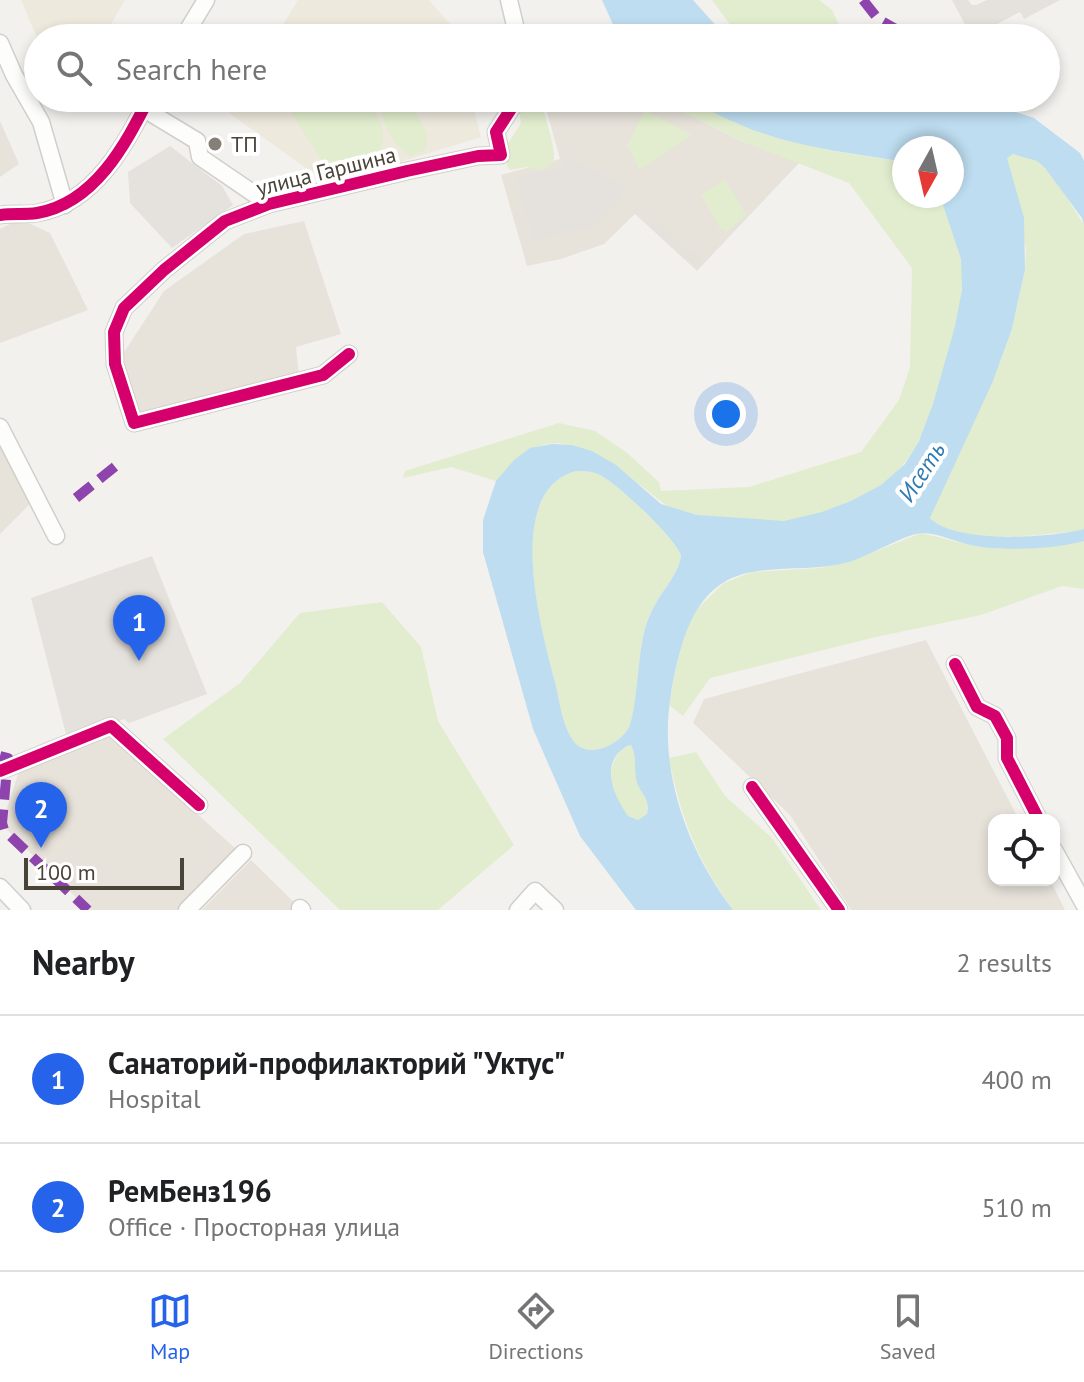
<!DOCTYPE html>
<html lang="en">
<head>
<meta charset="utf-8">
<style>
  :root { --surface:#fff; --page:#f6f6f6; --text:#202124; --muted:#757577; --line:#e0e0e0; --accent:#2563eb }
  body { margin:0; font-family:"PT Sans",sans-serif; background:var(--page); color:var(--text) }
  .controls { position:absolute; right:24px; bottom:24px; display:grid; overflow:hidden; border-radius:16px; box-shadow:0 4px 12px #0003 }
  .controls button { width:72px; height:72px; display:grid; place-items:center; padding:0; border:0; border-bottom:2px solid var(--line); background:var(--surface); color:var(--text); font:40px sans-serif }
  .compass { position:absolute; left:892px; top:136px; width:72px; height:72px; border-radius:50%; background:var(--surface); box-shadow:0 4px 12px #0003; rotate:188deg }
  .scale { position:absolute; left:24px; bottom:20px; width:160px; box-sizing:border-box; padding-left:8px; border:4px solid #4a4338; border-top:0; font-size:22px; line-height:28px; white-space:nowrap; color:#4a4338; -webkit-text-stroke:6px #fff; paint-order:stroke }
  .you { position:absolute; left:726px; top:414px; width:28px; height:28px; margin:-20px; border:6px solid #fff; border-radius:50%; background:#1a73e8; box-shadow:0 0 0 12px #1a73e833 }
  .badge { display:grid; place-items:center; width:52px; height:52px; border-radius:50%; background:var(--accent); color:#fff; font-size:26px; font-weight:700 }
  .pin { position:absolute; translate:-50% -66px; filter:drop-shadow(0 2px 4px #0008) }
  .pin::after { content:''; position:absolute; top:42px; width:28px; height:24px; background:inherit; clip-path:polygon(0 0,100% 0,50% 100%) }
  .list { margin:0; padding:0; list-style:none }
  h2 { display:flex; justify-content:space-between; align-items:center; height:104px; margin:0; padding:0 32px; font-size:34px }
  h2 small { font-size:26px; font-weight:400; color:var(--muted) }
  .list li { display:grid; grid-template-columns:52px 1fr auto; gap:24px; align-items:center; box-sizing:border-box; height:128px; padding:0 32px; border-top:2px solid var(--line) }
  .list b { display:block; font-size:30px; white-space:nowrap }
  .list p { margin:0; font-size:26px; white-space:nowrap; color:var(--muted) }
  .list em { font-size:26px; font-style:normal; color:var(--muted) }
  .icon { flex:none; width:44px; height:44px; fill:none; stroke:currentColor; stroke-width:2; stroke-linecap:round; stroke-linejoin:round }
  .map { position:relative; flex:none; width:1084px; height:910px; overflow:hidden }
  .search { position:absolute; background:var(--surface); box-shadow:0 4px 12px #0003; left:24px; right:24px; top:24px; height:88px; display:flex; align-items:center; gap:20px; box-sizing:border-box; padding:0 28px; border-radius:44px; color:var(--muted); font-size:30px }
  .sheet { height:360px; background:var(--surface) }
  nav { display:flex; justify-content:space-around; align-items:center; box-sizing:border-box; height:112px; border-top:2px solid var(--line); background:var(--surface); font-size:22px; color:var(--muted) }
  nav a { display:grid; justify-items:center; gap:4px }
  nav .on { color:var(--accent) }
  .map>svg:first-child { display:block }
  .residential { fill:#e7e3db }
  .industrial { fill:#e5e1dd }
  .education { fill:#eee9dd }
  .green { fill:#e1edce }
  .parking { fill:#e5e2de }
  .water { fill:#beddf0; fill-rule:evenodd }
  .lines { fill:none; stroke-linecap:round; stroke-linejoin:round }
  .minor-casing { stroke:#d1cfcb; stroke-width:19 }
  .minor { stroke:#fdfdfc; stroke-width:16 }
  .quiet { stroke:#8e44ad; stroke-width:10; stroke-dasharray:20 10; stroke-linecap:butt }
  .cycleway-casing { stroke:#fff; stroke-width:17 }
  .cycleway { stroke:#d6006c; stroke-width:12 }
  .poi-dot { fill:#858077; stroke:#fff; stroke-width:3 }
  .labels { text-anchor:middle; stroke-width:8; stroke-linejoin:round; paint-order:stroke }
  .poi-label { font-size:22px; fill:#4a4338; stroke:#fff; text-anchor:start }
  .street-label { font-size:22px; fill:#4a4338; stroke:#fff }
  .water-label { font-size:24px; font-style:italic; fill:#2e7ab0; stroke:#fff }
</style>
</head>
<body>
<div class="map">
<svg width="1084" height="910" viewBox="0 0 1084 910">
  <rect width="100%" height="100%" fill="#f3f1ed"/>
  <g class="residential">
    <path d="M543,98H657L739,140L799,163L697,271L635,214L604,244L561,259L527,266L501,175L560,159Z"/>
    <path d="M0,121L19,164L0,177Z"/>
    <path d="M20,219L50,233L88,310L0,343V229Z"/>
    <path d="M304,221L341,334L296,347L299,377L139,418L119,360L164,291L244,234Z"/>
    <path d="M0,441L32,502L0,534Z"/>
    <path d="M926,640L1019,820H994V880H1050L1065,910H851L790,815L693,723L704,699Z"/>
    <path d="M107,733L236,849L179,910H89L6,829L3,820L21,765Z"/>
    <path d="M251,860L302,910H202Z"/>
  </g>
  <g class="industrial">
    <path d="M170,146L222,186L233,205L172,248L130,203L128,172Z"/>
    <path d="M152,556L207,694L129,723L124,719L67,738L31,598Z"/>
  </g>
  <g class="education">
    <path d="M21,0H125L103,38H38V40Z"/>
    <path d="M298,0H429L454,29L456,38H275Z"/>
    <path d="M238,98H471L481,137L335,182L306,168L229,113Z"/>
  </g>
  <g class="green">
    <path d="M712,0H819L832,10L845,38H740Z"/>
    <path d="M282,98H364C370,106 378,116 381,125C388,145 374,170 352,173C345,174 335,169 327,168Z"/>
    <path d="M395,98L407,99L428,134L426,149L411,156C394,146 381,124 382,104Z"/>
    <path d="M524,98H540C543,111 558,153 553,162C550,166 546,168 542,170L526,167L510,170L507,166V145L521,123L519,110Z"/>
    <path d="M657,98H686L736,123L768,135L833,151L904,162V196H940C948,216 958,238 961,259C966,295 954,332 944,366C936,399 926,434 906,461C881,495 824,518 783,521C756,523 725,519 698,515C663,510 662,500 636,482C623,472 588,451 573,446C539,435 516,458 496,481L451,467L403,478L405,471L559,423L595,431L626,452L659,482L661,491L749,487L861,452L899,400L910,367L912,268L849,183L739,140Z"/>
    <path d="M645,110L692,135L640,170L627,145Z"/>
    <path d="M1010,154L1020,155L1038,161L1054,177L1084,225V529L1080,531C1042,534 958,547 930,518L1002,357L1012,329L1025,270L1026,249L1008,165L1007,159Z"/>
    <path d="M725,179L746,215L727,232L720,228L701,195Z"/>
    <path d="M576,471C585,471 592,471 600,475C618,484 675,538 681,555C680,571 664,589 656,603C649,615 644,629 642,643C638,663 636,711 629,727C621,743 593,758 577,745C562,731 560,701 555,682C542,632 502,491 576,471Z"/>
    <path d="M921,533L978,547L1068,545L1084,541V589L1062,586L981,615L876,637L710,678L683,716L669,705L683,634L698,608L724,583L752,572L820,568L849,562Z"/>
    <path d="M382,602L421,647L438,721L514,845L438,910H340L163,739L240,683L300,613Z"/>
    <path d="M631,745L634,751L638,786L648,801L647,814L638,820L628,816C622,808 614,798 611,788C608,772 615,749 631,745Z"/>
    <path d="M696,752L725,796L772,838L821,910H733C697,860 681,818 669,758Z"/>
  </g>
  <g class="parking">
    <path d="M952,0H968L972,5H976L987,0H1060L1024,19L1020,12L995,25L999,33L990,38H972Z"/>
    <path d="M567,156L626,186L618,200L592,227L533,241L516,178L562,167Z"/>
    <path d="M653,220L702,261L697,266L649,226Z"/>
  </g>
  <g class="water">
    <path d="M602,0H693L727,38H619Z"/>
    <path d="M686,98H808L831,105L876,110L936,100L981,105L1013,111L1034,118L1080,153L1084,161V225L1082,218L1045,168L1037,161L1013,154L1007,158L1024,218L1025,270L1018,301L1012,329L993,381L930,518C954,544 1051,538 1084,529V541C1058,549 1003,551 975,546C958,543 939,533 922,533C905,534 869,556 849,562C817,571 784,566 752,572C692,582 680,645 671,694C658,771 687,850 733,910H636L580,836L533,729L483,552V520L496,481L514,460L530,448L552,444L572,445L592,451L616,465L661,504L697,515L784,521L822,512L851,501L881,485L905,464L919,441L933,404L955,326L962,290L961,259L940,196H952V148H904V162C858,154 809,149 765,134C737,125 712,112 686,98ZM576,471C585,471 592,471 600,475C618,484 675,538 681,555C680,571 664,589 656,603C649,615 644,629 642,643C638,663 636,711 629,727C621,743 593,758 577,745C562,730 560,701 555,682C542,632 502,491 576,471ZM627,746L631,745C637,756 634,766 636,778C638,794 651,795 647,814L638,820L628,816C613,795 599,763 627,746Z"/>
  </g>
  <g class="lines">
    <defs>
      <g id="minor">
        <path d="M509,0L518,38"/>
        <path d="M183,38L206,0"/>
        <path d="M0,43L14,75L41,122L65,205"/>
        <path d="M144,109L197,141L200,157L269,204"/>
        <path d="M0,215C12,213 25,215 37,213C95,203 125,145 149,98"/>
        <path d="M349,354L323,375L134,423L115,364L114,332L124,308L164,270L225,221L269,204L407,171L478,156L501,155L496,132L518,98"/>
        <path d="M0,427L56,536"/>
        <path d="M955,664L977,707L995,716L1007,738V758L1039,820"/>
        <path d="M0,771L111,726L199,805"/>
        <path d="M752,787L839,910"/>
        <path d="M1054,850L1084,904"/>
        <path d="M0,887L22,910"/>
        <path d="M300,908L302,910"/>
        <path d="M187,910L243,853"/>
        <path d="M518,910L535,891L555,910"/>
      </g>
    </defs>
    <use href="#minor" class="minor-casing"/>
    <use href="#minor" class="minor"/>
    <g class="quiet">
      <path d="M863,0L878,19L912,38"/>
      <path d="M76,498L117,465"/>
      <path d="M0,756L8,758L2,823L4,830L88,910"/>
    </g>
    <defs>
      <g id="cycleway">
        <path d="M0,215C12,213 25,215 37,213C95,203 125,145 149,98"/>
        <path d="M349,354L323,375L134,423L115,364L114,332L124,308L164,270L225,221L269,204L407,171L478,156L501,155L496,132L518,98"/>
        <path d="M955,664L977,707L995,716L1007,738V758L1039,820"/>
        <path d="M0,771L111,726L199,805"/>
        <path d="M752,787L839,910"/>
      </g>
    </defs>
    <use href="#cycleway" class="cycleway-casing"/>
    <use href="#cycleway" class="cycleway"/>
  </g>
  <circle class="poi-dot" cx="215" cy="144" r="8"/>
  <g class="labels">
    <g class="poi-label">
      <text x="231" y="152">ТП</text>
    </g>
    <g class="street-label">
      <text transform="translate(326 171) rotate(-14)" y="8">улица Гаршина</text>
    </g>
    <g class="water-label">
      <text transform="translate(922 472) rotate(-57)" y="8">Исеть</text>
    </g>
  </g>
</svg>
<div class="controls">
<button><svg class="icon" aria-label="locate" viewBox="0 0 24 24"><circle cx="12" cy="12" r="6"/><path d="M12 2v4M12 18v4M2 12h4M18 12h4"/></svg></button>
</div>
<svg class="compass" viewBox="-18 -18 36 36"><path d="M0-13l5 13h-10z" fill="#e53935"/><path d="M0 13l5-13h-10z" fill="#757577"/></svg>
<div class="scale">100 m</div>
<div class="you"></div>
<div class="pin badge" style="left:139px;top:661px">1</div>
<div class="pin badge" style="left:41px;top:848px">2</div>
<div class="search"><svg class="icon" aria-label="search" viewBox="0 0 24 24"><circle cx="10" cy="10" r="6"/><path d="M15 15l6 6"/></svg>Search here</div>
</div>
<section class="sheet">
<h2>Nearby<small>2 results</small></h2>
<ul class="list">
<li><span class="badge">1</span><div><b>Санаторий-профилакторий &quot;Уктус&quot;</b><p>Hospital</p></div><em>400 m</em></li>
<li><span class="badge">2</span><div><b>РемБенз196</b><p>Office · Просторная улица</p></div><em>510 m</em></li>
</ul>
</section>
<nav>
<a class="on"><svg class="icon" aria-label="map" viewBox="0 0 24 24"><path d="M3 6l6-2 6 2 6-2v14l-6 2-6-2-6 2zM9 4v14M15 6v14"/></svg>Map</a>
<a><svg class="icon" aria-label="directions" viewBox="0 0 24 24"><path d="M12 3l9 9-9 9-9-9zM9 14v-3h6M13 9l2 2-2 2"/></svg>Directions</a>
<a><svg class="icon" aria-label="saved" viewBox="0 0 24 24"><path d="M7 4h10v16l-5-4-5 4z"/></svg>Saved</a>
</nav>
</body>
</html>
